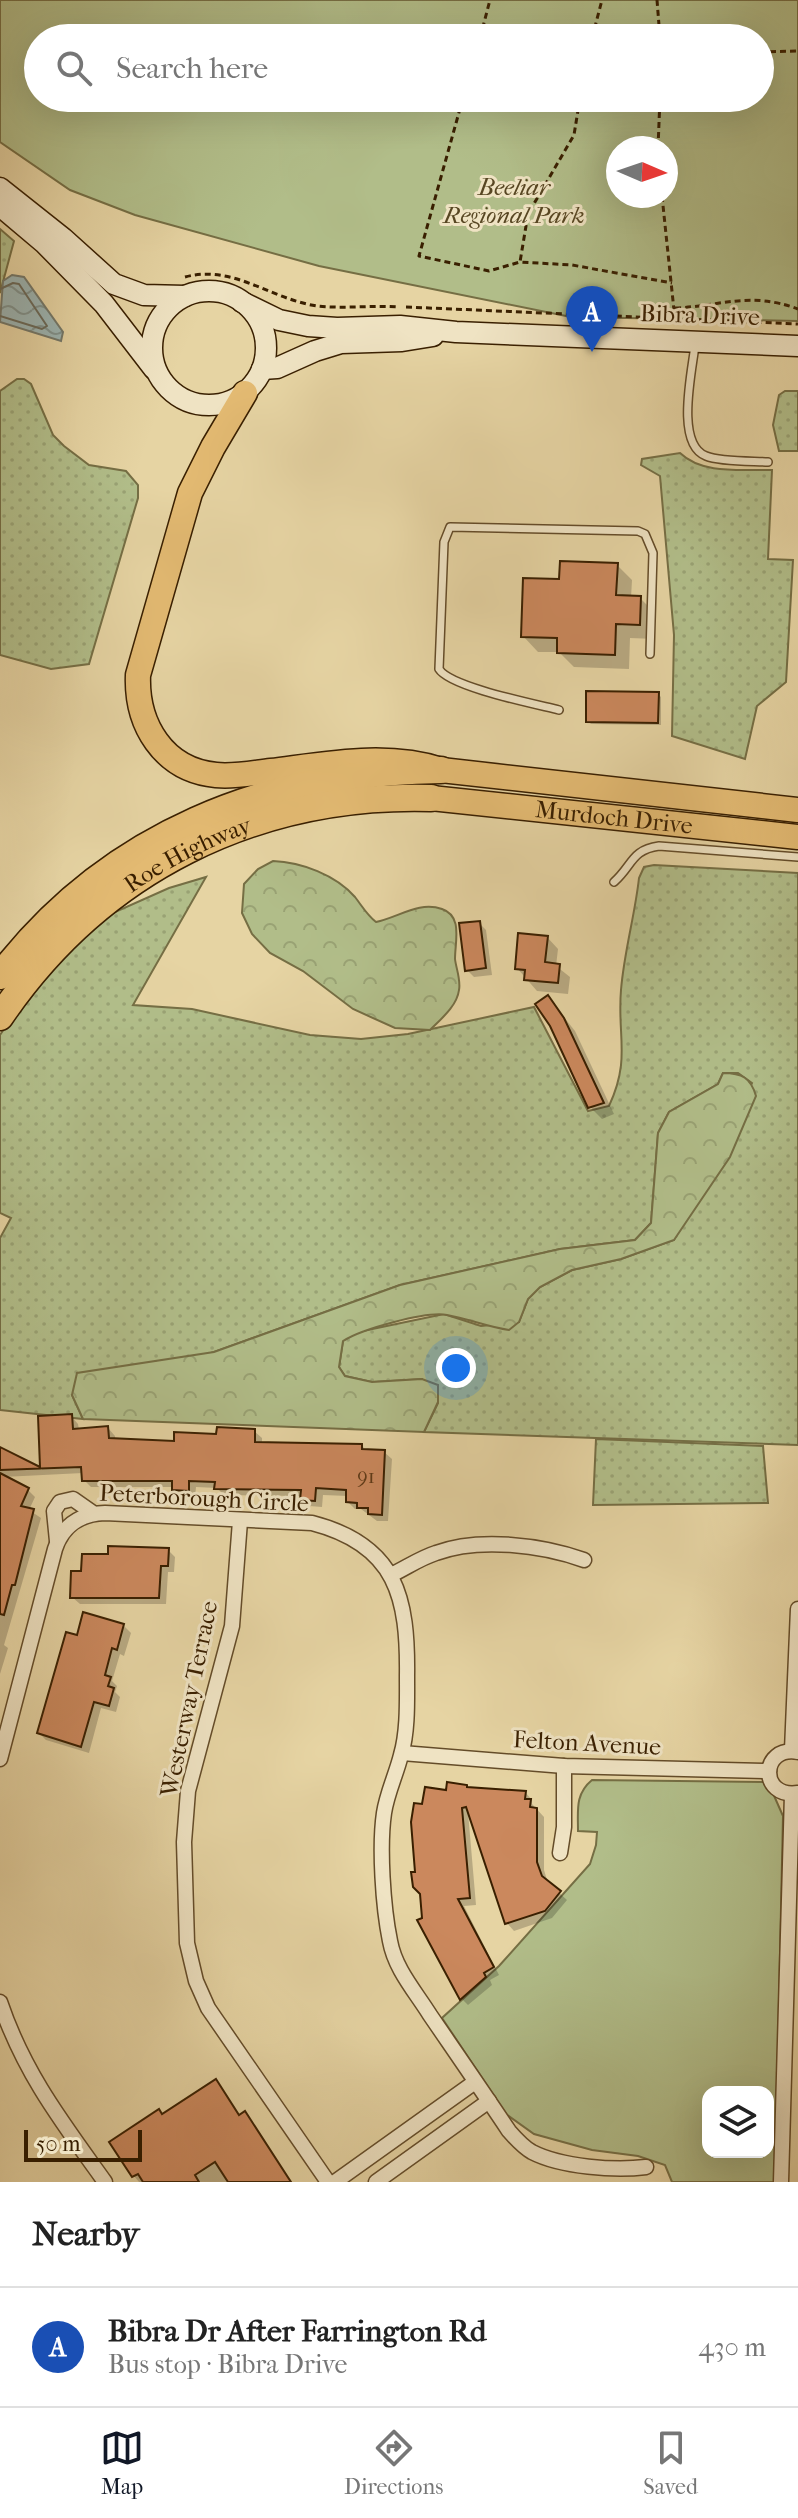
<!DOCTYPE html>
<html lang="en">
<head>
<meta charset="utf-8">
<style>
  :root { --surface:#fff; --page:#f6f6f6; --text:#222; --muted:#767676; --line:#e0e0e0; --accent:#111827 }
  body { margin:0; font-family:"IM FELL French Canon",serif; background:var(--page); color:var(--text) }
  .controls { position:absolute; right:24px; bottom:24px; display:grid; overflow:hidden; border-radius:16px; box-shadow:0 8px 32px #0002 }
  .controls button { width:72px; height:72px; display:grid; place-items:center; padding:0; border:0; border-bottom:2px solid var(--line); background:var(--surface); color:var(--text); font:40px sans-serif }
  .compass { position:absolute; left:606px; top:136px; width:72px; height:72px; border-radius:50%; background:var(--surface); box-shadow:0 8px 32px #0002; rotate:92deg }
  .scale { position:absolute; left:24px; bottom:20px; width:118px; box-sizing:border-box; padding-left:8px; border:4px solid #391f00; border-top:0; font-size:22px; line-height:28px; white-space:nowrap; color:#391f00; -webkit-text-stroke:6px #efe3c3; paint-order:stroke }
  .you { position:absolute; left:456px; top:1368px; width:28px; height:28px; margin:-20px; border:6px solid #fff; border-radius:50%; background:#1a73e8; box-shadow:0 0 0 12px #1a73e833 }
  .badge { display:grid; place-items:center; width:52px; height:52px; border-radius:50%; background:var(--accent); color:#fff; font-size:26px; font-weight:700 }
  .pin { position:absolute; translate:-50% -66px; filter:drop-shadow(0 2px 4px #0008) }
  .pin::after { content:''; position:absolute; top:42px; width:28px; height:24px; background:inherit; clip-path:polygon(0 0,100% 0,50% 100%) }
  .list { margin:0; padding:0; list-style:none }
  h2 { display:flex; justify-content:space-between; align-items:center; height:104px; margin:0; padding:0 32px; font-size:34px }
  h2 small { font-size:26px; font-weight:400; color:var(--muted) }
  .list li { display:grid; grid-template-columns:52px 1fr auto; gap:24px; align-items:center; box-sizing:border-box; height:120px; padding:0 32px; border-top:2px solid var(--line) }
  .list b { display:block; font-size:30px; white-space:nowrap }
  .list p { margin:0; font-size:26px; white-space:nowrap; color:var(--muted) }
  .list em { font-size:26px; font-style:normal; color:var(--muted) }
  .icon { flex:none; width:44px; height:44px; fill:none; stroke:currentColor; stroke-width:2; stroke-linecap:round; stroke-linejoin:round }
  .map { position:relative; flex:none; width:798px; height:2182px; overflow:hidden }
  .search { position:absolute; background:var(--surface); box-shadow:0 8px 32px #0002; left:24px; right:24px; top:24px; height:88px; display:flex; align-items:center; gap:20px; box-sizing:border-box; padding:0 28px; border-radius:44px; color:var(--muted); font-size:30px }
  .sheet { height:224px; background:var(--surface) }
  nav { display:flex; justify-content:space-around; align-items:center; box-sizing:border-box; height:112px; border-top:2px solid var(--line); background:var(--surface); font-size:22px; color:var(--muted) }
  nav a { display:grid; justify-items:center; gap:4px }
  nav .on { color:var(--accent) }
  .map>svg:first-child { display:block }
  .grass { fill:url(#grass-dots); stroke:#756e44; stroke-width:2 }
  .forest { fill:url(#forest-crowns); stroke:#756e44; stroke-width:2 }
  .park { fill:#b1bd89; stroke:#756e44; stroke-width:2; fill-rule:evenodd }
  .water { fill:url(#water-waves); stroke:#74796b; stroke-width:2 }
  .shadow { fill:#0003 }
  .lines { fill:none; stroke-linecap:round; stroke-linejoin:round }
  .shore { stroke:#6a6a5a; stroke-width:2 }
  .building { fill:#cb885d; stroke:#391f00; stroke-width:2 }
  .lane-casing { stroke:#644c29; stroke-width:10 }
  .street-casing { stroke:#644c29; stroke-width:17 }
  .secondary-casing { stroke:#391f00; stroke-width:23 }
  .primary-casing { stroke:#391f00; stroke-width:27 }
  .highway-casing { stroke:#391f00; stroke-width:29 }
  .path { stroke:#391f00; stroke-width:3; stroke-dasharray:6 4; stroke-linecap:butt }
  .lane { stroke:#efe3c3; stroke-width:7 }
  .street { stroke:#efe3c3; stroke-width:14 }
  .secondary { stroke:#efe3c3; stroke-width:20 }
  .primary { stroke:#e3ba72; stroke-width:24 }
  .highway { stroke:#e3ba72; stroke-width:26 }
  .labels { text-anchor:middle; stroke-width:6; stroke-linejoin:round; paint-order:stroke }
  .number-label { font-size:20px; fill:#5e3917 }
  .park-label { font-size:24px; font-style:italic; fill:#574622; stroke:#efe3c3 }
  .street-label { font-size:24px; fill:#391f00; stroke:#efe3c3 }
</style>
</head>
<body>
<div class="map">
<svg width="798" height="2182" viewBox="0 0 798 2182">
  <defs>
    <pattern id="grass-dots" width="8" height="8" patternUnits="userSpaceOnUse" patternTransform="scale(2)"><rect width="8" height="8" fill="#b1bd89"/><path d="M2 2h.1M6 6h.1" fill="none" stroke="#99a274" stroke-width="1.8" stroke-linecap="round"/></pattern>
    <pattern id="forest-crowns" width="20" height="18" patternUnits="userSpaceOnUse" patternTransform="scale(2)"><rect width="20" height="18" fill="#b1bd89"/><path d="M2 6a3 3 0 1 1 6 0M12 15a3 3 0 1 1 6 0" fill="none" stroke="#99a274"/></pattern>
    <pattern id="water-waves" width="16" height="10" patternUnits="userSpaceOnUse" patternTransform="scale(2)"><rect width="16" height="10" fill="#9cb5b3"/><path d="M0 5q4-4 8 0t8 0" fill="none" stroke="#80938f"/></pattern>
  </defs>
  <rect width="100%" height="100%" fill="#e6d4a3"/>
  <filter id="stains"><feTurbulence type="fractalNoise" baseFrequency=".0025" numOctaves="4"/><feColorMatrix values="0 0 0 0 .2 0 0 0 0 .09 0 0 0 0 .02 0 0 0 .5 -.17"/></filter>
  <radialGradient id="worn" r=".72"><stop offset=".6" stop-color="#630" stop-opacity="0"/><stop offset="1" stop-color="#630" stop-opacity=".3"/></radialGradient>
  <g class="grass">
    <path d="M0,229L14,241L0,293Z"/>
    <path d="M17,379H24L31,384L53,435L64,446L89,465L126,471L138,485V498L89,664L51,669L0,655V391Z"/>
    <path d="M785,391H798V451H779L773,425L779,395Z"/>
    <path d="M680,453C703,475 742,469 772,470L768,559L793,560L786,682L757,706L745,759L672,736L674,635L660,476L641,465L642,459Z"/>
    <path d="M654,865L798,873V1445L424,1432L438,1403L422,1379L372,1382L345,1376L339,1367L343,1341L358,1332L444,1314L481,1326L519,1322L528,1299L540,1287L572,1270L621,1259L674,1240L752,1083L738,1073H723L718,1084L669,1112L658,1133L651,1223L635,1240L560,1249L400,1285L214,1352L72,1395L83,1419L0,1410V1238L11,1218L0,1213V1035L15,1013L97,920L169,888L206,877L133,1005L192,1009L310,1035L361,1039L408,1034L534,1007L588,1111L609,1106C631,1059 617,1036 621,990C624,952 635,915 639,878L644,867Z"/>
    <path d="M596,1439L763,1446L768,1503L593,1505Z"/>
  </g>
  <g class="forest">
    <path d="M273,861C301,862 336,875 355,897C362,906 367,915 376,922C399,917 419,901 442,909C463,916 455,941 455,959C456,968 461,980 459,990C457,1006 441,1019 430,1030L395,1028L353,1009L303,971L270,953L252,934L242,913L244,884L258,869Z"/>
    <path d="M723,1073C742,1073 751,1078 756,1096L730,1157L674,1240L621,1259L572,1270L540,1287L528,1299L519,1322L509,1330C488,1327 469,1319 447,1315C426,1311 362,1329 343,1341L339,1367L345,1376L372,1382L422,1379L438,1385V1402L424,1432L83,1419L72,1395L77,1373L214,1352L400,1285L560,1249L635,1240L651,1223L658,1133L669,1112L718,1084Z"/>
  </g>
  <g class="park">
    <path d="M0,0H798V321L571,317L319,266L135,215L70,190L0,142ZM38,38H760V98H38ZM618,148H666V196H618Z"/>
    <path d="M592,1780L768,1782L783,1816L775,2182H672L665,2165L638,2156L592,2150L534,2134L506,2114L442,2018L499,1966L590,1864L596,1845L597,1832L578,1831C578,1810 575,1794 592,1780ZM708,2092H768V2152H708Z"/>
  </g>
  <path class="water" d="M12,275L24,277L63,332L61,341L0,322L3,281Z"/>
  <g class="shadow">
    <path d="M617,565L632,580L631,598H640L655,613V639L630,638L629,669L574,667L559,652H538L523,636L561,581Z"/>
    <path d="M658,694L661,697V725L591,724L588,721Z"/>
    <path d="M479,923L486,930L492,975L474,977L467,970Z"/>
    <path d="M547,937L558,949L556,966L570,977L568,994L537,991L517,968Z"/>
    <path d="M548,997L575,1031L614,1114L602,1119L590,1107Z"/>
    <path d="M71,1416L78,1424L79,1430L108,1428L115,1436V1441L176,1443L254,1431L262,1438V1444L362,1446L367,1451L384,1452L392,1459L388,1521H377L361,1509H355L348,1502V1496L323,1495L322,1507L309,1506L302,1496L224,1495L217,1488L196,1487L195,1498L181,1497L174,1487H91L84,1480L83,1473L3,1477L28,1490L35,1497L29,1510L41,1518L4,1645L8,1648L0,1674V1449L42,1470L40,1418Z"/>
    <path d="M168,1550L175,1557L174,1572H168L166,1604H80L72,1597Z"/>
    <path d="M123,1625L131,1633L124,1656L120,1654L112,1681L117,1686L115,1692L120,1697L116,1712L101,1708L89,1753L46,1740L39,1733L78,1637Z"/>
    <path d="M469,1789L525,1792L532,1800V1804L544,1817V1870L548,1883L567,1900L552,1918L514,1931L507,1923L468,1812L476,1905L464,1906L499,1975L490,1980L492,1985L468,2005L461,1998L424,1920L417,1874L424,1806L448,1792Z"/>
    <path d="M215,2081L241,2117L245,2114L252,2121L291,2182H139L134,2176L112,2142L163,2116Z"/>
  </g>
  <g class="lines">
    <path class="shore" d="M0,289L13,283L19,284L47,326L42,329L0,316"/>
  </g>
  <g class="building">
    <path d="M560,561L618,563L616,595L641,596L640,625L616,624L615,655L557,653V638L521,637L523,578L559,579Z"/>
    <path d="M586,691L659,692L658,723L586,722Z"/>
    <path d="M480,921L486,968L465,971L459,923Z"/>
    <path d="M518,933L548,936L545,962L560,964L558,983L524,980L525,970L515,969Z"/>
    <path d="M548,995L564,1018L604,1103L588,1108L550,1026L535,1004Z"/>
    <path d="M72,1414L73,1429L108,1426L109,1438L174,1441V1432L216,1434L217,1427L255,1429V1442L362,1444V1449L385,1450L382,1515L368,1514V1508H357V1503L346,1502V1490L316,1488L315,1501L300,1500L301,1490L214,1489L215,1482L189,1481V1491L172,1490V1481H82L81,1467L0,1470V1447L40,1467L38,1416Z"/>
    <path d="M0,1473L29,1488L21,1506L34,1509L15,1585H12L4,1615L0,1614Z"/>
    <path d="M108,1546L169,1548L168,1566H161L159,1598H70L71,1571H81L82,1554H108Z"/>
    <path d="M83,1612L124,1624L117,1650L112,1648L105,1675L111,1677L108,1686L114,1688L109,1706L94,1702L81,1747L37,1733L66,1632L77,1635Z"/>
    <path d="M447,1782L467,1785V1787L526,1791L525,1799H531L530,1807L537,1808V1862L542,1876L561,1891L545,1911L505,1924L466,1807L462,1808L470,1898L458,1899L494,1967L484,1973L486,1977L460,2000L417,1920L422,1918L420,1894L413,1887L411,1872H415L411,1822L414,1803L422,1804L425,1787L446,1790Z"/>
    <path d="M216,2079L239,2115L245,2111L291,2182H228L215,2162L195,2175L199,2182H143L138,2174L132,2177L109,2142L159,2109L162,2114Z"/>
  </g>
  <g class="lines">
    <defs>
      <g id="lane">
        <path d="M695,345C692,372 675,444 706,456C721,462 752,461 768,462"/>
        <path d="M559,710C535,704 450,687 439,669L444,542L450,527L638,531L645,534L653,553L650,654"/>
        <path d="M614,882C633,865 631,850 659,846L798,857"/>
      </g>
      <g id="street">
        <path d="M240,1521L232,1626L188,1791L184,1842L187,1943L196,1981L208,2008L328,2182"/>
        <path d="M57,1541L54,1511L60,1502L73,1499L93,1513"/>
        <path d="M391,1575C406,1568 420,1558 436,1553C479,1537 542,1545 584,1560"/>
        <path d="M792,1750L798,1609"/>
        <path d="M798,1752C760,1745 759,1799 798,1793"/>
        <path d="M402,1753L564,1766L769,1771"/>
        <path d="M0,1759L55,1549C63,1525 80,1514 105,1513L312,1523C397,1545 408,1598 407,1676C407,1701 408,1731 401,1755C396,1775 387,1793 384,1813C379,1847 383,1907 390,1941C395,1969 415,1991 430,2015C456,2053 483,2092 509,2131C516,2139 523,2147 532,2152C561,2167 615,2171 646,2167"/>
        <path d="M560,1853L564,1827V1766"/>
        <path d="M0,2002C24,2073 62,2122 105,2182"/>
        <path d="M335,2182L475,2082"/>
        <path d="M376,2182L489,2101"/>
        <path d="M781,2182L792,1794"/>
      </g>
      <g id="secondary">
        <path d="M0,188L63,238L114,284L144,295L185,296"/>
        <path d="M0,206L44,243L104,304L154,369"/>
        <circle cx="209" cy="348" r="57"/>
        <path d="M242,302L279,320L308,326L337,328L400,326L456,332L798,346"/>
        <path d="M262,369L277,368L315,351L341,343L402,341L433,336"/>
      </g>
      <g id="primary">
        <path d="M245,393L213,447L190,493L138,675C136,724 163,770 216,775C234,777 253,773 271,771C327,764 387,752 441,770L798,810"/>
        <path id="s1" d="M431,798L798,837"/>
      </g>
      <g id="highway">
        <path d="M0,976C108,834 267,772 441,770"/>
        <path id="s2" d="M0,1017C100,870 255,793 431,798"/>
      </g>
    </defs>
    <use href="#lane" class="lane-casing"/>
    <use href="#street" class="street-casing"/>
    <use href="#secondary" class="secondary-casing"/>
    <use href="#primary" class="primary-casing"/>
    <use href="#highway" class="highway-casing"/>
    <g class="path">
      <path d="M657,0L660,38"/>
      <path d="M480,38L490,0"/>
      <path d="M592,38L602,0"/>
      <path d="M760,52L798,51"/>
      <path d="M463,98L419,256L489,271L520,262"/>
      <path d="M580,98L574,135L528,214L520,262L572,265L672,283"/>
      <path d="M658,148L660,98"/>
      <path d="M662,196L675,320"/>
      <path d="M185,277C233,264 270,299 317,306C344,309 372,305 399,307"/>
      <path d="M406,307L798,324"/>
      <path d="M675,308C723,306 749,291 798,309"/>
    </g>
    <use href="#lane" class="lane"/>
    <use href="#street" class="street"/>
    <use href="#secondary" class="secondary"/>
    <use href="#primary" class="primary"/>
    <use href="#highway" class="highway"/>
  </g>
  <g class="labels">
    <g class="number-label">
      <text x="366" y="1483">91</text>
    </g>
    <g class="park-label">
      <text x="514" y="195">Beeliar<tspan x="514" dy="28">Regional Park</tspan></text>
    </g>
    <g class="street-label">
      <text transform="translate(700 315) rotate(2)" y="8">Bibra Drive</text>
      <text dy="8" stroke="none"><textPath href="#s1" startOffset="184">Murdoch Drive</textPath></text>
      <text dy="8" stroke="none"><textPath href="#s2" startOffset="252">Roe Highway</textPath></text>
      <text transform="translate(204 1498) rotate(3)" y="8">Peterborough Circle</text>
      <text transform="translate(189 1699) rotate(-78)" y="8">Westerway Terrace</text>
      <text transform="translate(587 1743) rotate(3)" y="8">Felton Avenue</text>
    </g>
  </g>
  <rect width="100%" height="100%" filter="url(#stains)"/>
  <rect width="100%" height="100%" fill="url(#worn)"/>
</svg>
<div class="controls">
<button><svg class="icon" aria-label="layers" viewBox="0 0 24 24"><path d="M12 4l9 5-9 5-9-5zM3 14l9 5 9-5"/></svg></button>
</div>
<svg class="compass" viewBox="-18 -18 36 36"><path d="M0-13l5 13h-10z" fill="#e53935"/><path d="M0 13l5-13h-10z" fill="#767676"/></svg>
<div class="scale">50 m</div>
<div class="you"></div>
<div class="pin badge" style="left:592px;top:352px;background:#1a4fb4">A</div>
<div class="search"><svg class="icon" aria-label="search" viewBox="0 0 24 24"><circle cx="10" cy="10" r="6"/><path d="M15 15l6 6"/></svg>Search here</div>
</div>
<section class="sheet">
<h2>Nearby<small></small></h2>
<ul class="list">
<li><span class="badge" style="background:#1a4fb4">A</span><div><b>Bibra Dr After Farrington Rd</b><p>Bus stop · Bibra Drive</p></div><em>430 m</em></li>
</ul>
</section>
<nav>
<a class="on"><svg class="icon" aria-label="map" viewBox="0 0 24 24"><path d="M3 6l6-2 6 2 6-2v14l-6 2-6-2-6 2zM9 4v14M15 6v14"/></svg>Map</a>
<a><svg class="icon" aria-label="directions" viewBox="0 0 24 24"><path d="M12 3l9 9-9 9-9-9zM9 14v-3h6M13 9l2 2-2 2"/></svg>Directions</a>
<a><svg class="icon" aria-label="saved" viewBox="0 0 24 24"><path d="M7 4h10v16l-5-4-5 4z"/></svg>Saved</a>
</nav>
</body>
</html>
